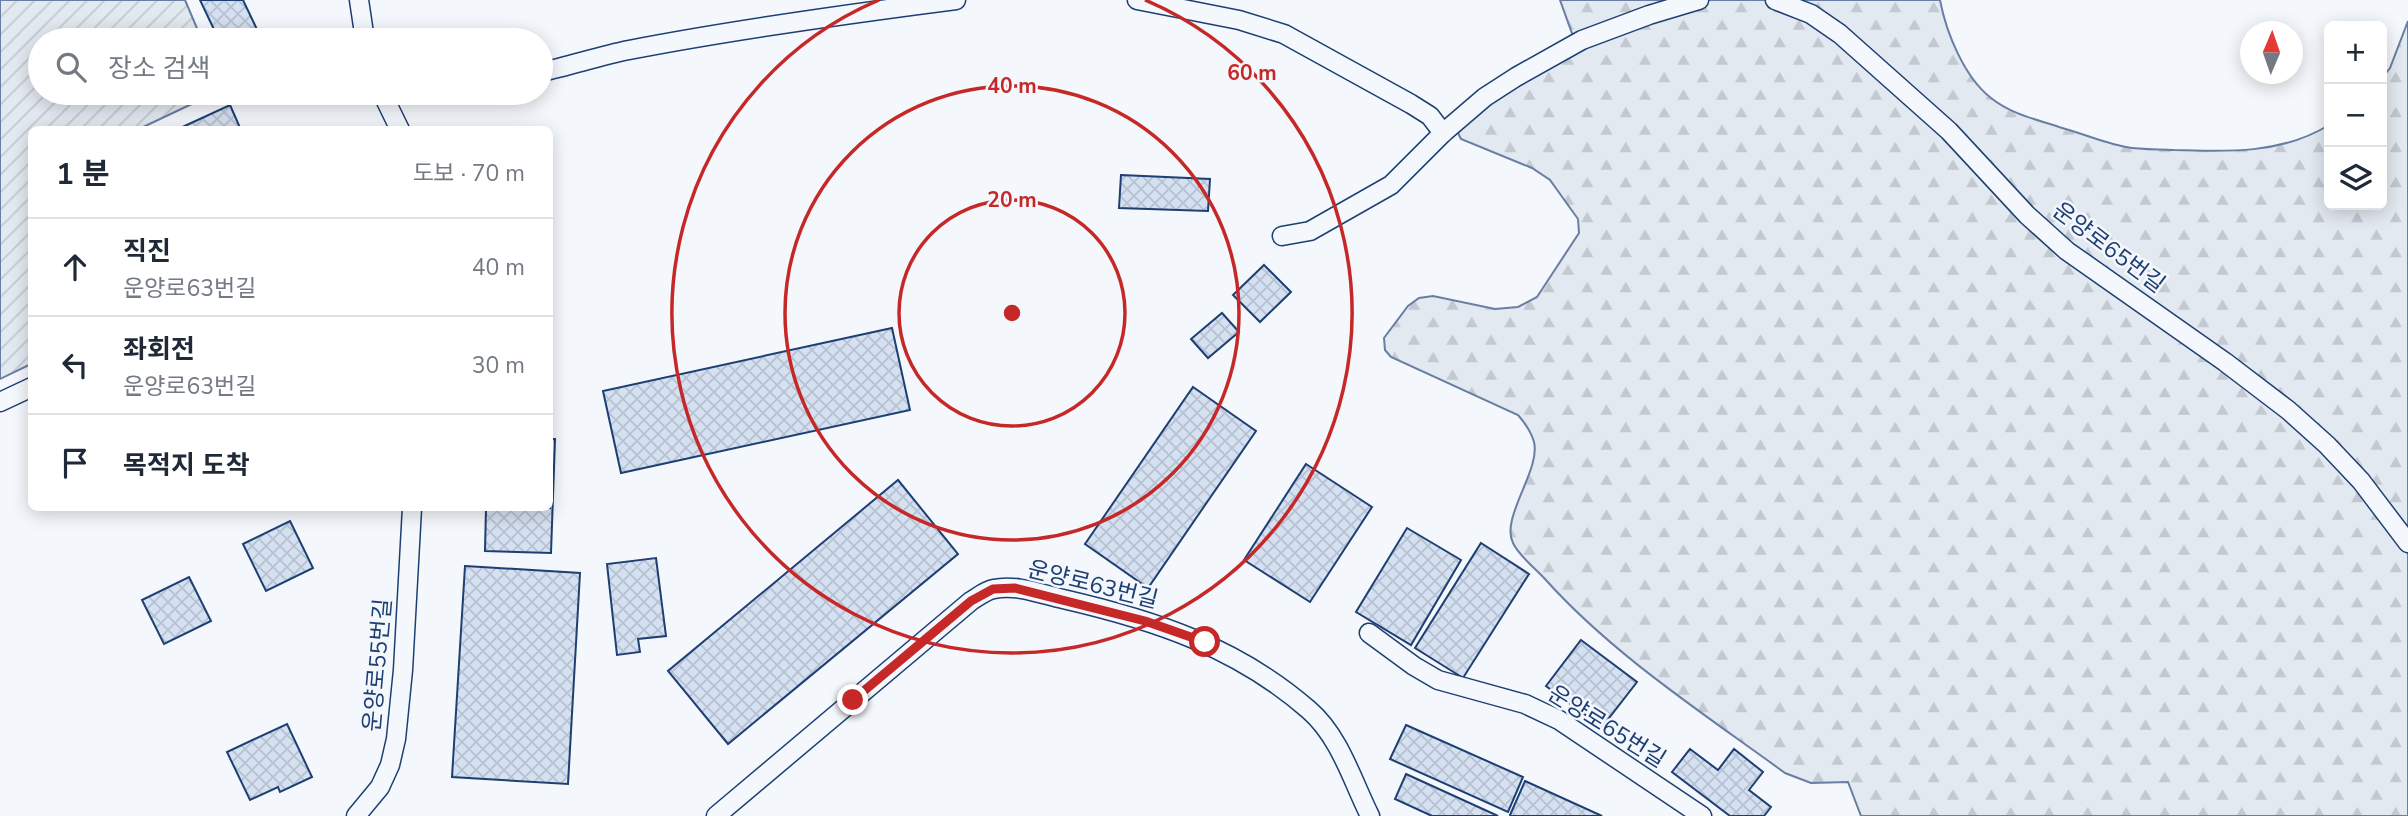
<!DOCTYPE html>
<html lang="ko">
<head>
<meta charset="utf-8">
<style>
  :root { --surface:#fff; --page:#f6f6f7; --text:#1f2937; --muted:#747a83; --line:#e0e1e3 }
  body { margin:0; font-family:"Nunito Sans","Noto Sans KR",sans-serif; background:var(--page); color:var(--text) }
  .controls { position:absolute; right:21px; top:21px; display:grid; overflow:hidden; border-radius:10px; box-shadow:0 4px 18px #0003 }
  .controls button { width:63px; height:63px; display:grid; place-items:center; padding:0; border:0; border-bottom:2px solid var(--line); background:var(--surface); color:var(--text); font:35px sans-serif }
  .compass { position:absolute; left:2240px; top:21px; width:63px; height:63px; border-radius:50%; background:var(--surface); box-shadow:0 4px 18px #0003; rotate:2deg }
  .stop { position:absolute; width:21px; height:21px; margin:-16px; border:5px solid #c62828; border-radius:50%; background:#fff }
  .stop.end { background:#c62828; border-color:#fff; box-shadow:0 2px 7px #0008 }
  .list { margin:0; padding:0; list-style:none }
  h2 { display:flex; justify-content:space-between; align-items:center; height:91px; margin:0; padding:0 28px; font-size:30px }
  h2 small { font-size:23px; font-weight:400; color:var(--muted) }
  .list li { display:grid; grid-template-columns:46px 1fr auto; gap:21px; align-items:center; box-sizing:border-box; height:98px; padding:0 28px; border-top:2px solid var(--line) }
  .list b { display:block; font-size:26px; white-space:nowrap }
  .list p { margin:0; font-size:23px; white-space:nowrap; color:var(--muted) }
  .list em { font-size:23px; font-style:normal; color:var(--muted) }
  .icon { flex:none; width:38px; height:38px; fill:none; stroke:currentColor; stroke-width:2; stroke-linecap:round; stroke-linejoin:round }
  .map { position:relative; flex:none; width:2408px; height:816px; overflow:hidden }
  .search { position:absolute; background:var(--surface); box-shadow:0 4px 18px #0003; left:28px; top:28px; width:525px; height:77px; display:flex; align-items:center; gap:18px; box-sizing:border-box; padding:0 24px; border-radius:38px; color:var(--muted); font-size:26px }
  .panel { position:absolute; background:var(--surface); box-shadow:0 4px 18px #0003; left:28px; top:126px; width:525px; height:385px; border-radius:10px }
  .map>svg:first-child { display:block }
  .forest { fill:url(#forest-firs); stroke:#687fa3; stroke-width:2 }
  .garden { fill:url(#garden-furrows); stroke:#687fa3; stroke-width:2 }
  .building { fill:url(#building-cross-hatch); stroke:#1d3f73; stroke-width:2 }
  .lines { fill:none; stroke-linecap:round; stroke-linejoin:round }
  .lane-casing { stroke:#1d3f73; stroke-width:21 }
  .lane { stroke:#f4f7fb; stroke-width:18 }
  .route { stroke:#c62828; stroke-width:9 }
  .ring { fill:none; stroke:#c62828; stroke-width:3.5 }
  .labels { text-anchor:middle; stroke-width:5; stroke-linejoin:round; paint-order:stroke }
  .street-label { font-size:23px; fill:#1d3f73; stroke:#f4f7fb }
  .centre { fill:#c62828; stroke:#f4f7fb; stroke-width:3.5 }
  .ring-label { font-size:21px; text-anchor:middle; font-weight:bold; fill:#c62828; stroke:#f4f7fb; stroke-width:5; stroke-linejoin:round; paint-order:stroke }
</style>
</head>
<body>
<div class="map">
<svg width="2408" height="816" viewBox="0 0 2408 816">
  <defs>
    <pattern id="forest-firs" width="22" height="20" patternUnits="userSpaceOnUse" patternTransform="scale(1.75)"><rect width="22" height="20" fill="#e3e9f0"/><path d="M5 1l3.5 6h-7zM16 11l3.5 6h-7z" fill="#c2c9d1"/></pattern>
    <pattern id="garden-furrows" width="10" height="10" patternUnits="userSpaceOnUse" patternTransform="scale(1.75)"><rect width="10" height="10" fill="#e3e9f0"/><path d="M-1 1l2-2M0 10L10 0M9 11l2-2" fill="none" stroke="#c2c9d1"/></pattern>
    <pattern id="building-cross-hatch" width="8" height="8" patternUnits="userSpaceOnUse" patternTransform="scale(1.75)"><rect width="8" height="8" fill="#d5e0f0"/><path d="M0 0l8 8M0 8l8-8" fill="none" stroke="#b6c1d1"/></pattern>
  </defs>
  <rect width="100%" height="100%" fill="#f4f7fb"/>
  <path class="forest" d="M1560,0H1940C1946,32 1964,77 1991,98C2011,114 2035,119 2059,127C2081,133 2104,143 2126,147C2141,150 2158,149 2174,150C2227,152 2282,154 2329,125V205H2382V78L2390,68L2408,21V816H1861L1848,782L1811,783L1785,773C1704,714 1612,654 1545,579C1535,568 1519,556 1513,543C1500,518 1541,470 1534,442C1531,431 1525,423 1518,415L1391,357L1385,350L1384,338L1408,306L1419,298L1433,296L1495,309L1518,307L1537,297L1579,233L1578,219L1550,180L1532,168L1461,139L1458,133L1459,128L1574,39Z"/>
  <path class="garden" d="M0,0H185L202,40H40V93H215L139,129L32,130L31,364L0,379Z"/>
  <g class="building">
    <path d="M200,0H243L262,40H219Z"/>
    <path d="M230,105L241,130H176Z"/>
    <path d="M1121,175L1210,179L1208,211L1119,208Z"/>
    <path d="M1264,265L1291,292L1260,322L1233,295Z"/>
    <path d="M1222,313L1239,332L1208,358L1191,339Z"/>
    <path d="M892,328L910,410L621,473L603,391Z"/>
    <path d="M1193,387L1256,431L1148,588L1085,544Z"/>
    <path d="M550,439H555L551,553L485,551L486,508H550Z"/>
    <path d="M1306,464L1372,507L1310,602L1244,560Z"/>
    <path d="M898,480L958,554L728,744L668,671Z"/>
    <path d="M290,521L313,568L266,591L243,544Z"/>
    <path d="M1407,528L1461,560L1411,645L1356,612Z"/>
    <path d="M1481,543L1529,574L1463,678L1415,648Z"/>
    <path d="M656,558L666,636L638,639L640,652L617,655L607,564Z"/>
    <path d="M465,566L580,573L568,784L452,777Z"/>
    <path d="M189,577L211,621L164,644L142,600Z"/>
    <path d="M1581,640L1637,682L1602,727L1546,686Z"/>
    <path d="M287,724L312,777L280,792L278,787L250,800L227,752Z"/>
    <path d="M1406,725L1523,777L1508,812L1390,759Z"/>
    <path d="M1690,749L1718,770L1734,749L1763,772L1749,790L1771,807L1764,816H1730L1672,772Z"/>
    <path d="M1406,774L1498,816H1432L1395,799Z"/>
    <path d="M1525,781L1602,816H1511L1510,815Z"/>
  </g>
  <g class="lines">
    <defs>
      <g id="lane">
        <path d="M359,0L365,40"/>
        <path d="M1137,0L1239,20L1284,34L1411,104L1430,116L1443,133"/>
        <path d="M1775,0L1811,14L1840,34L1949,131L2027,215L2067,251L2225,362L2288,410L2327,445L2361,481L2408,543"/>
        <path d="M541,72C570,66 599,56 629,50C737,29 847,14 956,0"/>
        <path d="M382,93L400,130"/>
        <path d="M1282,236L1310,231L1391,185L1443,133L1485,97L1516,77L1582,40L1649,15L1699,0"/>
        <path d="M0,402L32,387"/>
        <path d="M1369,633L1414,666L1438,680L1525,704L1559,720L1702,816"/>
        <path d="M356,816L380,787L390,765L396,739L403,670L412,508"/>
        <path d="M716,816L971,601C978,597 986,590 994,589C1016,584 1041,594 1063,599C1154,620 1237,647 1309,710C1340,737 1352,780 1370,816"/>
      </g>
    </defs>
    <use href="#lane" class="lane-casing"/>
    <use href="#lane" class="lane"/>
  </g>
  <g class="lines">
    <path class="route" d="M853,700L971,601L993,589L1015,588L1145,621L1205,642"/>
  </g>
  <g class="ring">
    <circle cx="1012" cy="313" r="113"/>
    <circle cx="1012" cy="313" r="227"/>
    <path d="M1145 0A340 340 0 1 1 879 0"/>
  </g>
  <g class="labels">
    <g class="street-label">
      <text transform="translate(2109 247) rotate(37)" y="8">운양로65번길</text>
      <text transform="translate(1093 584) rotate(14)" y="8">운양로63번길</text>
      <text transform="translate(377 665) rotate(-85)" y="8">운양로55번길</text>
      <text transform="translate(1607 726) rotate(32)" y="8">운양로65번길</text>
    </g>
  </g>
  <circle cx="1012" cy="313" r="10" class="centre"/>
  <g class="ring-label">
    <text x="1252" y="80">60 m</text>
    <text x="1012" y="93">40 m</text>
    <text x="1012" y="207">20 m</text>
  </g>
</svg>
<div class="controls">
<button>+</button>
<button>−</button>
<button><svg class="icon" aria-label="layers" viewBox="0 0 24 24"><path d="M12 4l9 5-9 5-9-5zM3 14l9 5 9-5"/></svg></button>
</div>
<svg class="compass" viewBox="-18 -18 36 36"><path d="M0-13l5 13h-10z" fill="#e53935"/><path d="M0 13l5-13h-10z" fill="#747a83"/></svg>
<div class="stop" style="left:1205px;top:642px"></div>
<div class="stop end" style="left:853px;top:700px"></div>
<div class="search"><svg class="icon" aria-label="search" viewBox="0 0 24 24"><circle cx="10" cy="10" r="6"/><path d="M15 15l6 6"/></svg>장소 검색</div>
<section class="panel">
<h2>1 분<small>도보 · 70 m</small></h2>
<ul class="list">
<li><svg class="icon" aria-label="ahead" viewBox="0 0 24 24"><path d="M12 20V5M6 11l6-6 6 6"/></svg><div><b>직진</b><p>운양로63번길</p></div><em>40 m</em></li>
<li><svg class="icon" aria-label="left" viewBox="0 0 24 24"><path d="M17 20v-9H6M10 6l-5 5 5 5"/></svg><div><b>좌회전</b><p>운양로63번길</p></div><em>30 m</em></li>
<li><svg class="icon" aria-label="arrive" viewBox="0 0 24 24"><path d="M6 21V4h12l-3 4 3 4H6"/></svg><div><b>목적지 도착</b></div></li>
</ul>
</section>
</div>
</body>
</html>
